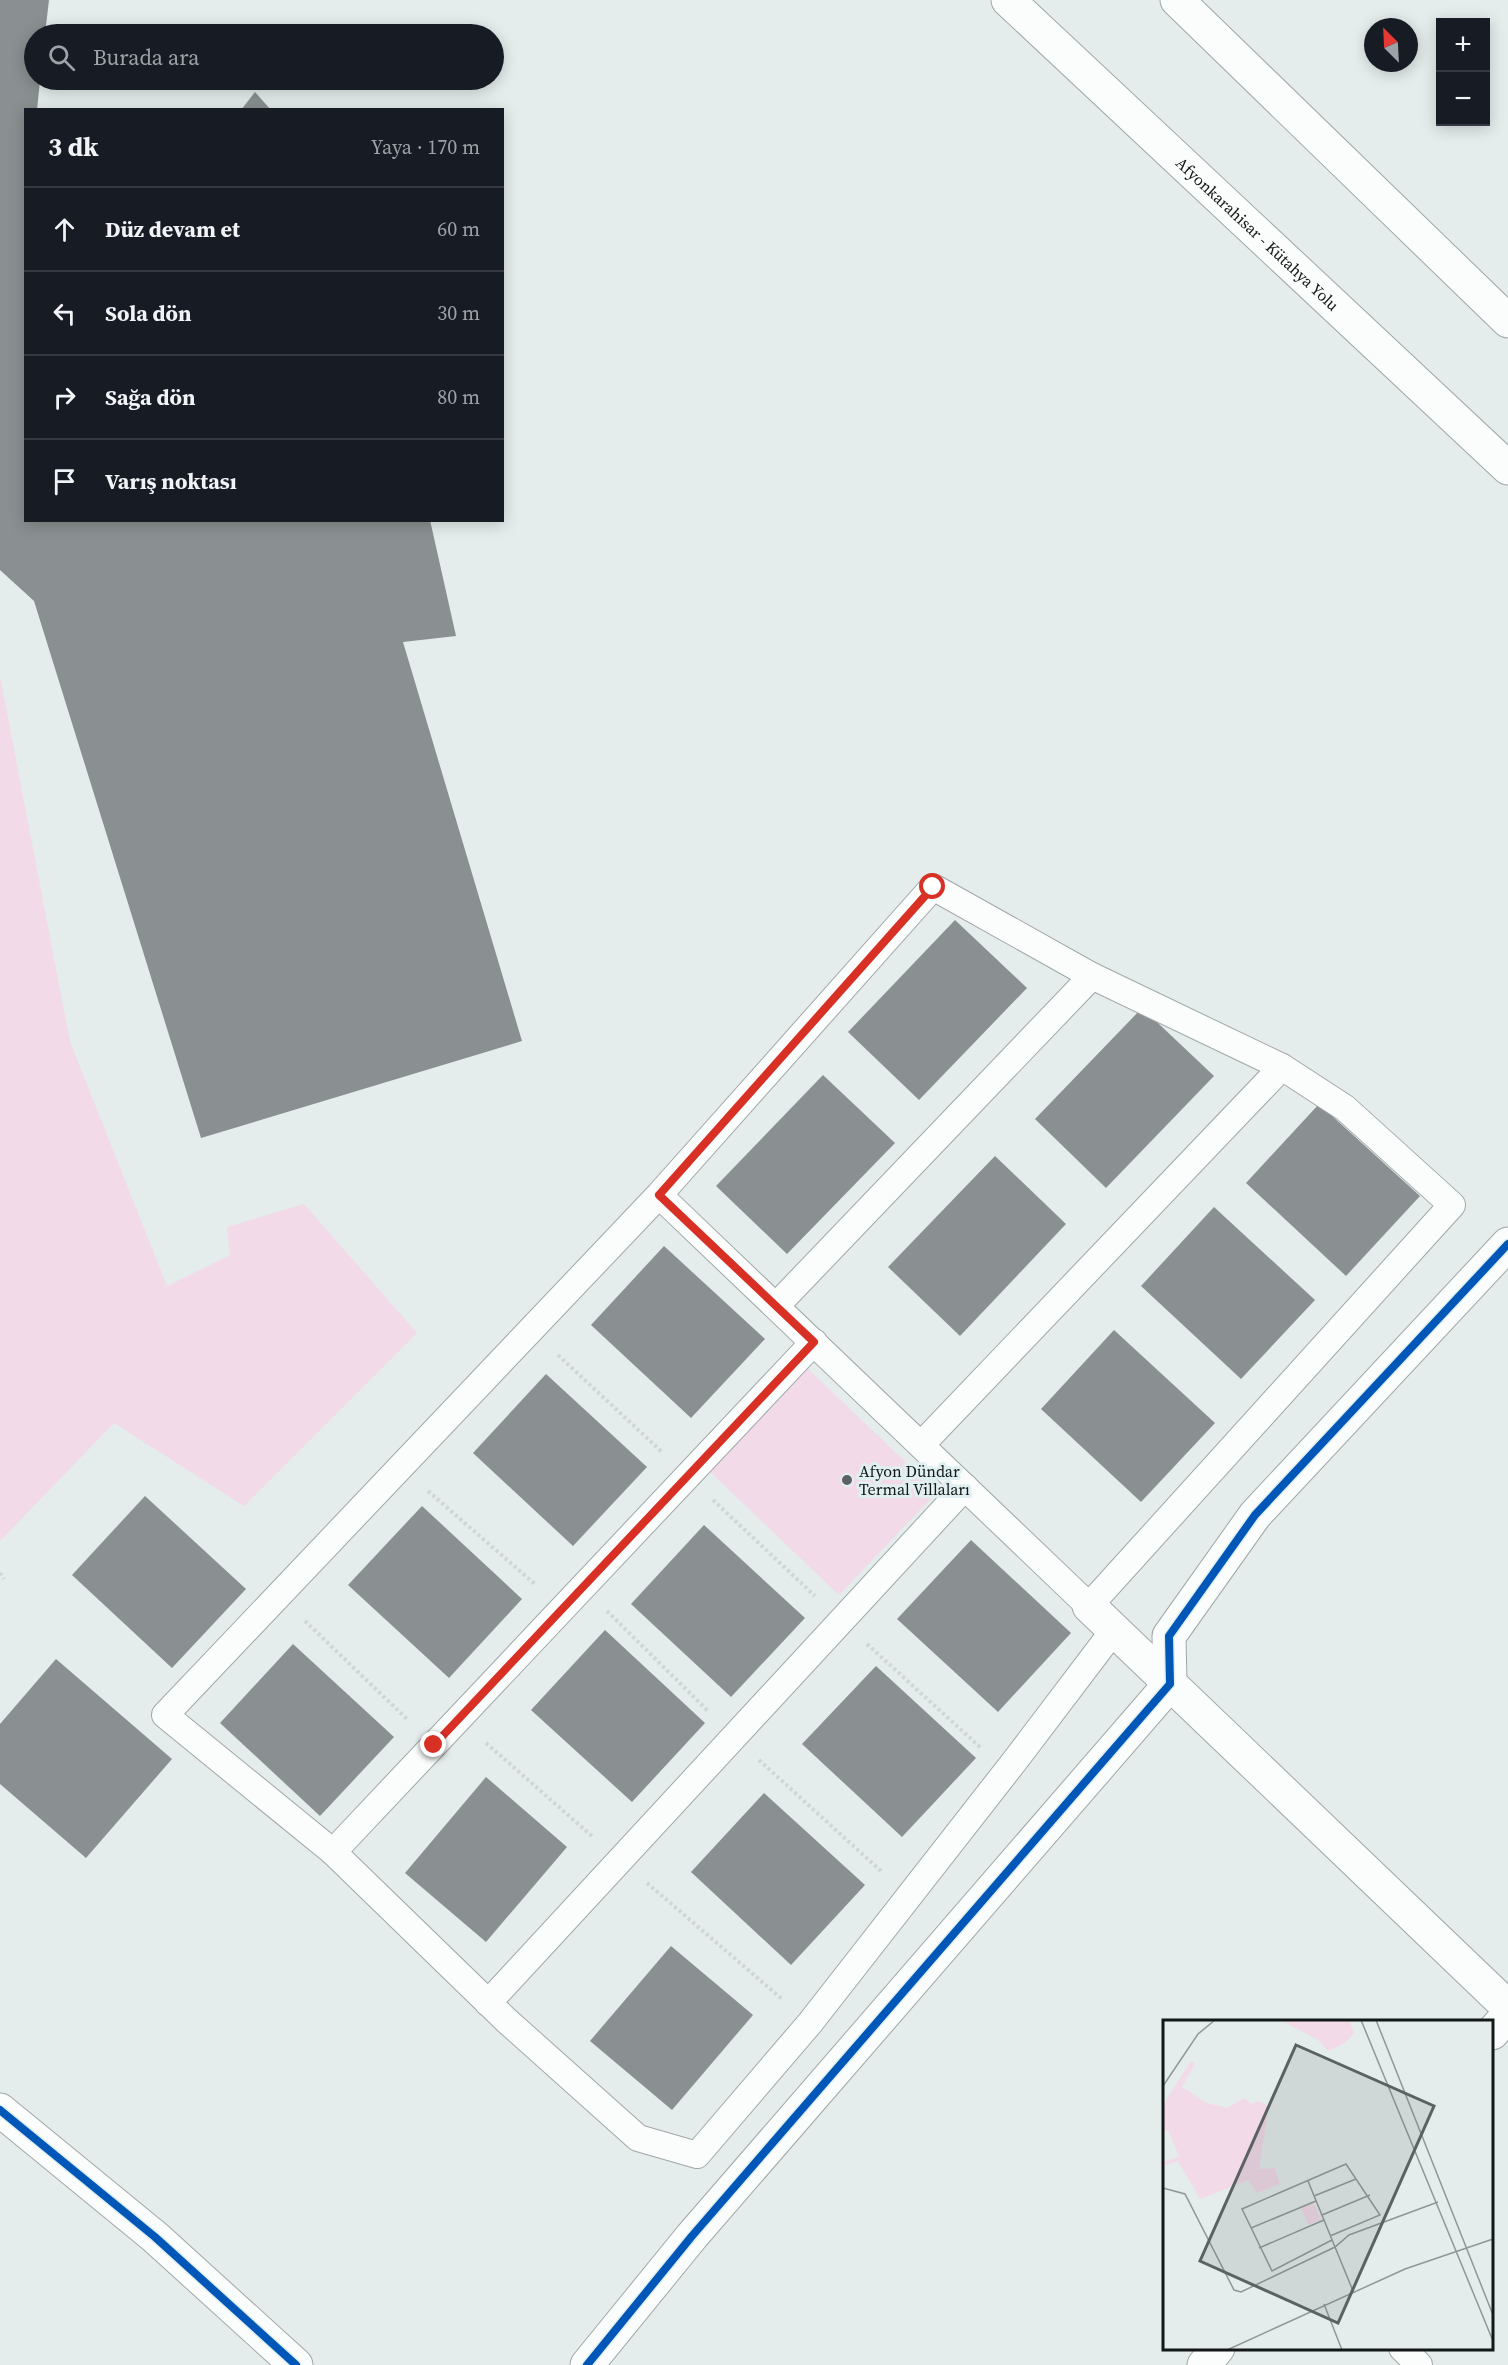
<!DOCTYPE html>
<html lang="tr">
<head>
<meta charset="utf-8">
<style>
  :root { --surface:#171b24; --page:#20242c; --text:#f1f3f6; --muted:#9ea1a6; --line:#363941 }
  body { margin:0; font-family:"Source Serif 4",serif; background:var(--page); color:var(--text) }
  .controls { position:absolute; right:18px; top:18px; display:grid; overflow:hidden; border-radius:0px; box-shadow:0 3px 15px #0003 }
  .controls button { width:54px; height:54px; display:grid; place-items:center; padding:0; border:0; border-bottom:2px solid var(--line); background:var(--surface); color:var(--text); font:30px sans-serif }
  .compass { position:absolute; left:1364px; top:18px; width:54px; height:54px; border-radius:50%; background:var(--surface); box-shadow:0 3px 15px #0003; rotate:336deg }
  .stop { position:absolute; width:18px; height:18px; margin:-14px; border:4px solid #d93025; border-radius:50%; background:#fff }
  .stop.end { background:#d93025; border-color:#fff; box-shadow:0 2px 6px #0008 }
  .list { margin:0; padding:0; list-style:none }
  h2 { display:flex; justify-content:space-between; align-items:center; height:78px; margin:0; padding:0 24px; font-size:26px }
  h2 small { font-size:20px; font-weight:400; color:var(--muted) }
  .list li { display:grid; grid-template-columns:39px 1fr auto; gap:18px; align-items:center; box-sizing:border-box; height:84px; padding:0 24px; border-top:2px solid var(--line) }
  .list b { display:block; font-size:22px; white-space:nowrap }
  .list em { font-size:20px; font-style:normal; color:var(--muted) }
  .icon { flex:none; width:33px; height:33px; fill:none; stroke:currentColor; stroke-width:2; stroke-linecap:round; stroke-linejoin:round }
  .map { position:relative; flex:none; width:1508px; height:2365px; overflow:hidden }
  .search { position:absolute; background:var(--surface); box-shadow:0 3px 15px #0003; left:24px; top:24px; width:480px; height:66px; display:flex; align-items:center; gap:15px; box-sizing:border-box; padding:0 21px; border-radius:33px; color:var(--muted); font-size:22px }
  .panel { position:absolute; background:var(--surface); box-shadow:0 3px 15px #0003; left:24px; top:108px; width:480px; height:414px; border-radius:0px }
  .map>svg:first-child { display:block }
  .green { fill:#f2dae9 }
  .building { fill:#8a9091 }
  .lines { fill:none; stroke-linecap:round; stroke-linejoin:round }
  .lane-casing { stroke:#a1a7a7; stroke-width:28 }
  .street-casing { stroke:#a1a7a7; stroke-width:35 }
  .secondary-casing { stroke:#a1a7a7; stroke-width:35 }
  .highway-casing { stroke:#a1a7a7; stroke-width:35 }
  .path { stroke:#d3d5d5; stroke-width:4; stroke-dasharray:3 3; stroke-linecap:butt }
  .lane { stroke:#fbfcfc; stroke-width:26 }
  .street { stroke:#fbfcfc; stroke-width:33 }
  .secondary { stroke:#fbfcfc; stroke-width:33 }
  .highway { stroke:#fbfcfc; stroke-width:33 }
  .cycleway-casing { stroke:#e0eff0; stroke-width:11 }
  .cycleway { stroke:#0057b8; stroke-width:8 }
  .route { stroke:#d93025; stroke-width:8 }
  .poi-dot { fill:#5c6262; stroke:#e0eff0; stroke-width:2 }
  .labels { text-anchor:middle; stroke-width:6; stroke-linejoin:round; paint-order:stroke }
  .street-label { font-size:16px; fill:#121717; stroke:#e0eff0 }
  .poi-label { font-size:16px; fill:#121717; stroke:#e0eff0; text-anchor:start }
  .inset-road { fill:none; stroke:#909797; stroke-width:1.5 }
  .view { fill:#5c6262; fill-opacity:0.15; stroke:#5c6262; stroke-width:3 }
  .inset-edge { fill:none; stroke:#121717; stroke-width:3 }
</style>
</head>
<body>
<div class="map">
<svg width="1508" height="2365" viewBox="0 0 1508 2365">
  <rect width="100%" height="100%" fill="#e4ecec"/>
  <g class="green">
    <path d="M0,676L70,1042L167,1286L230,1255L227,1227L304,1204L417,1333L244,1506L114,1423L0,1541Z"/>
    <path d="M807,1368L937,1492L839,1595L708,1470Z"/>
  </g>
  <g class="building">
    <path d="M0,0H49L45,34H34V80H40L37,110H26V520H430L456,636L403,642L522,1041L201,1138L34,601L0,570Z"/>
    <path d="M255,92L271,110H241Z"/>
    <path d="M955,920L1027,988L919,1100L848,1032Z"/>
    <path d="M1142,1008L1214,1076L1106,1188L1035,1119Z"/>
    <path d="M823,1075L895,1143L787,1254L716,1186Z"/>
    <path d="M1319,1104L1420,1196L1346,1276L1246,1183Z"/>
    <path d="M995,1156L1066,1224L960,1336L888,1267Z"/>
    <path d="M1214,1207L1315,1300L1241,1379L1141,1286Z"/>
    <path d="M664,1246L765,1339L691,1418L591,1325Z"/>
    <path d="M1114,1330L1215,1423L1141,1502L1041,1409Z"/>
    <path d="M546,1374L647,1467L573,1546L473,1453Z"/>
    <path d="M145,1496L246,1589L172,1668L72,1575Z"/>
    <path d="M422,1506L522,1599L449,1678L348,1585Z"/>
    <path d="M704,1525L805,1618L731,1697L631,1604Z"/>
    <path d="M971,1540L1071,1633L998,1712L897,1619Z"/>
    <path d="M605,1630L705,1723L632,1802L531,1710Z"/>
    <path d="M293,1644L394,1737L320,1816L220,1723Z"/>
    <path d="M56,1659L172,1759L86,1858L0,1784V1724Z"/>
    <path d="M876,1666L976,1758L902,1837L802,1744Z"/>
    <path d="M486,1777L567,1847L486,1942L405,1873Z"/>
    <path d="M764,1793L865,1885L791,1965L691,1872Z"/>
    <path d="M671,1946L753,2015L672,2110L590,2041Z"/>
  </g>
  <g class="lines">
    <defs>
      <g id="lane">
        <path d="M659,1195L1089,1606L1452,1205L1345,1108L1282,1067L1092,976L933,887L659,1195L165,1715L333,1852L506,2020L638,2138L697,2155L810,2023L1017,1758L1114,1630"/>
        <path d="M776,1306L1092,976"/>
        <path d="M921,1445L1282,1067"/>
        <path d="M333,1852L814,1342"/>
        <path d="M488,2003L965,1487"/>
        <path d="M1402,2348L1419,2365"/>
      </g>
      <g id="street">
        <path d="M1089,1606L1508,2007"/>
        <path d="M0,2110L155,2237L296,2365"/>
        <path d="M587,2365L692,2236L1170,1684L1169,1636L1255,1515L1508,1244"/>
      </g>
      <g id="secondary">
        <path d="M1492,2033L1508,2015"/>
        <path d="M1204,2365L1218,2348"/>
      </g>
      <g id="highway">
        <path id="s1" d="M1008,0L1508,468"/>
        <path d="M1177,0L1508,321"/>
      </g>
    </defs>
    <use href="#lane" class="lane-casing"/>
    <use href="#street" class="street-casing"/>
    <use href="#secondary" class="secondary-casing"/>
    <use href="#highway" class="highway-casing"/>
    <g class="path">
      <path d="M558,1355L662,1452"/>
      <path d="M428,1491L536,1585"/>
      <path d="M713,1500L815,1596"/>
      <path d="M0,1573L4,1579"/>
      <path d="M607,1611L708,1711"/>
      <path d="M305,1621L408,1720"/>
      <path d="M867,1644L981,1748"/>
      <path d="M486,1743L593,1837"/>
      <path d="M759,1760L882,1872"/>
      <path d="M647,1883L782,1999"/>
    </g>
    <use href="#lane" class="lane"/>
    <use href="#street" class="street"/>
    <use href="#secondary" class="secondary"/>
    <use href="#highway" class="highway"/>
    <defs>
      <g id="cycleway">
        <path d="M0,2110L155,2237L296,2365"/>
        <path d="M587,2365L692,2236L1170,1684L1169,1636L1255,1515L1508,1244"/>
      </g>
    </defs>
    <use href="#cycleway" class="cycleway-casing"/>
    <use href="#cycleway" class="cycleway"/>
  </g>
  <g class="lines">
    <path class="route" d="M434,1745L814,1342L659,1195L933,887"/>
  </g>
  <circle class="poi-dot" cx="847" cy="1480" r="6"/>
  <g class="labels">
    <g class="street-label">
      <text dy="6" stroke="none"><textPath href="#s1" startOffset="342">Afyonkarahisar - Kütahya Yolu</textPath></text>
    </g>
    <g class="poi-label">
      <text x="859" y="1477">Afyon Dündar<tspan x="859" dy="18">Termal Villaları</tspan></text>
    </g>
  </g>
  <g transform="translate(1163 2020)">
    <rect width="330" height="330" fill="#e4ecec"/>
    <path d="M118,0H186L191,13L182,23L165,31L155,20ZM28,41L32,44L19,67L44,83L64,88L81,78L89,84L95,81L106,86L96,149L112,148L117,164L94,173L85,160L37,179L15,141L0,146V142L16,136L5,110L0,112V85ZM151,183L158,200L145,205L138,188Z" fill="#f2dae9"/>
    <path class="inset-road" d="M198,0L330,321M213,0L330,295M0,66L35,14L52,0M145,161L190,271M0,168L22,174L71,270L78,272L172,227L186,215L275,182M151,176L193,159M159,195L207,175M88,208L153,181M167,216L217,195L183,144L79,189L109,251L169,220M96,228L161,200M161,284L179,330M64,330L242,249L330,219"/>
    <path class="view" d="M133,25L271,86L175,303L37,241Z"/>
    <rect width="330" height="330" class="inset-edge"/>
  </g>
</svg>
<div class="controls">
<button>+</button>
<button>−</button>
</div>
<svg class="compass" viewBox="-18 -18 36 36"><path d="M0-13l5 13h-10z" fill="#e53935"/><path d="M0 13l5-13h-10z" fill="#9ea1a6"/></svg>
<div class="stop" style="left:933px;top:887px"></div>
<div class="stop end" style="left:434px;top:1745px"></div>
<div class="search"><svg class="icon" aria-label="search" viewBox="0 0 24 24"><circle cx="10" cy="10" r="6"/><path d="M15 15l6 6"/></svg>Burada ara</div>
<section class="panel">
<h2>3 dk<small>Yaya · 170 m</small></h2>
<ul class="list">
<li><svg class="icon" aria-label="ahead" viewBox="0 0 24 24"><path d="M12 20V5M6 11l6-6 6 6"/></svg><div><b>Düz devam et</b></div><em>60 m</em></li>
<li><svg class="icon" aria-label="left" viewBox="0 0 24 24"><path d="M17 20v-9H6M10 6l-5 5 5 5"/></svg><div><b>Sola dön</b></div><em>30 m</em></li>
<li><svg class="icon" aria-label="right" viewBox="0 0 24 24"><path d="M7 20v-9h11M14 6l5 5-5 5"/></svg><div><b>Sağa dön</b></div><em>80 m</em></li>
<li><svg class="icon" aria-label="arrive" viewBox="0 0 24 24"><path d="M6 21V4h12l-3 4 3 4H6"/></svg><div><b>Varış noktası</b></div></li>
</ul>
</section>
</div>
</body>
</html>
